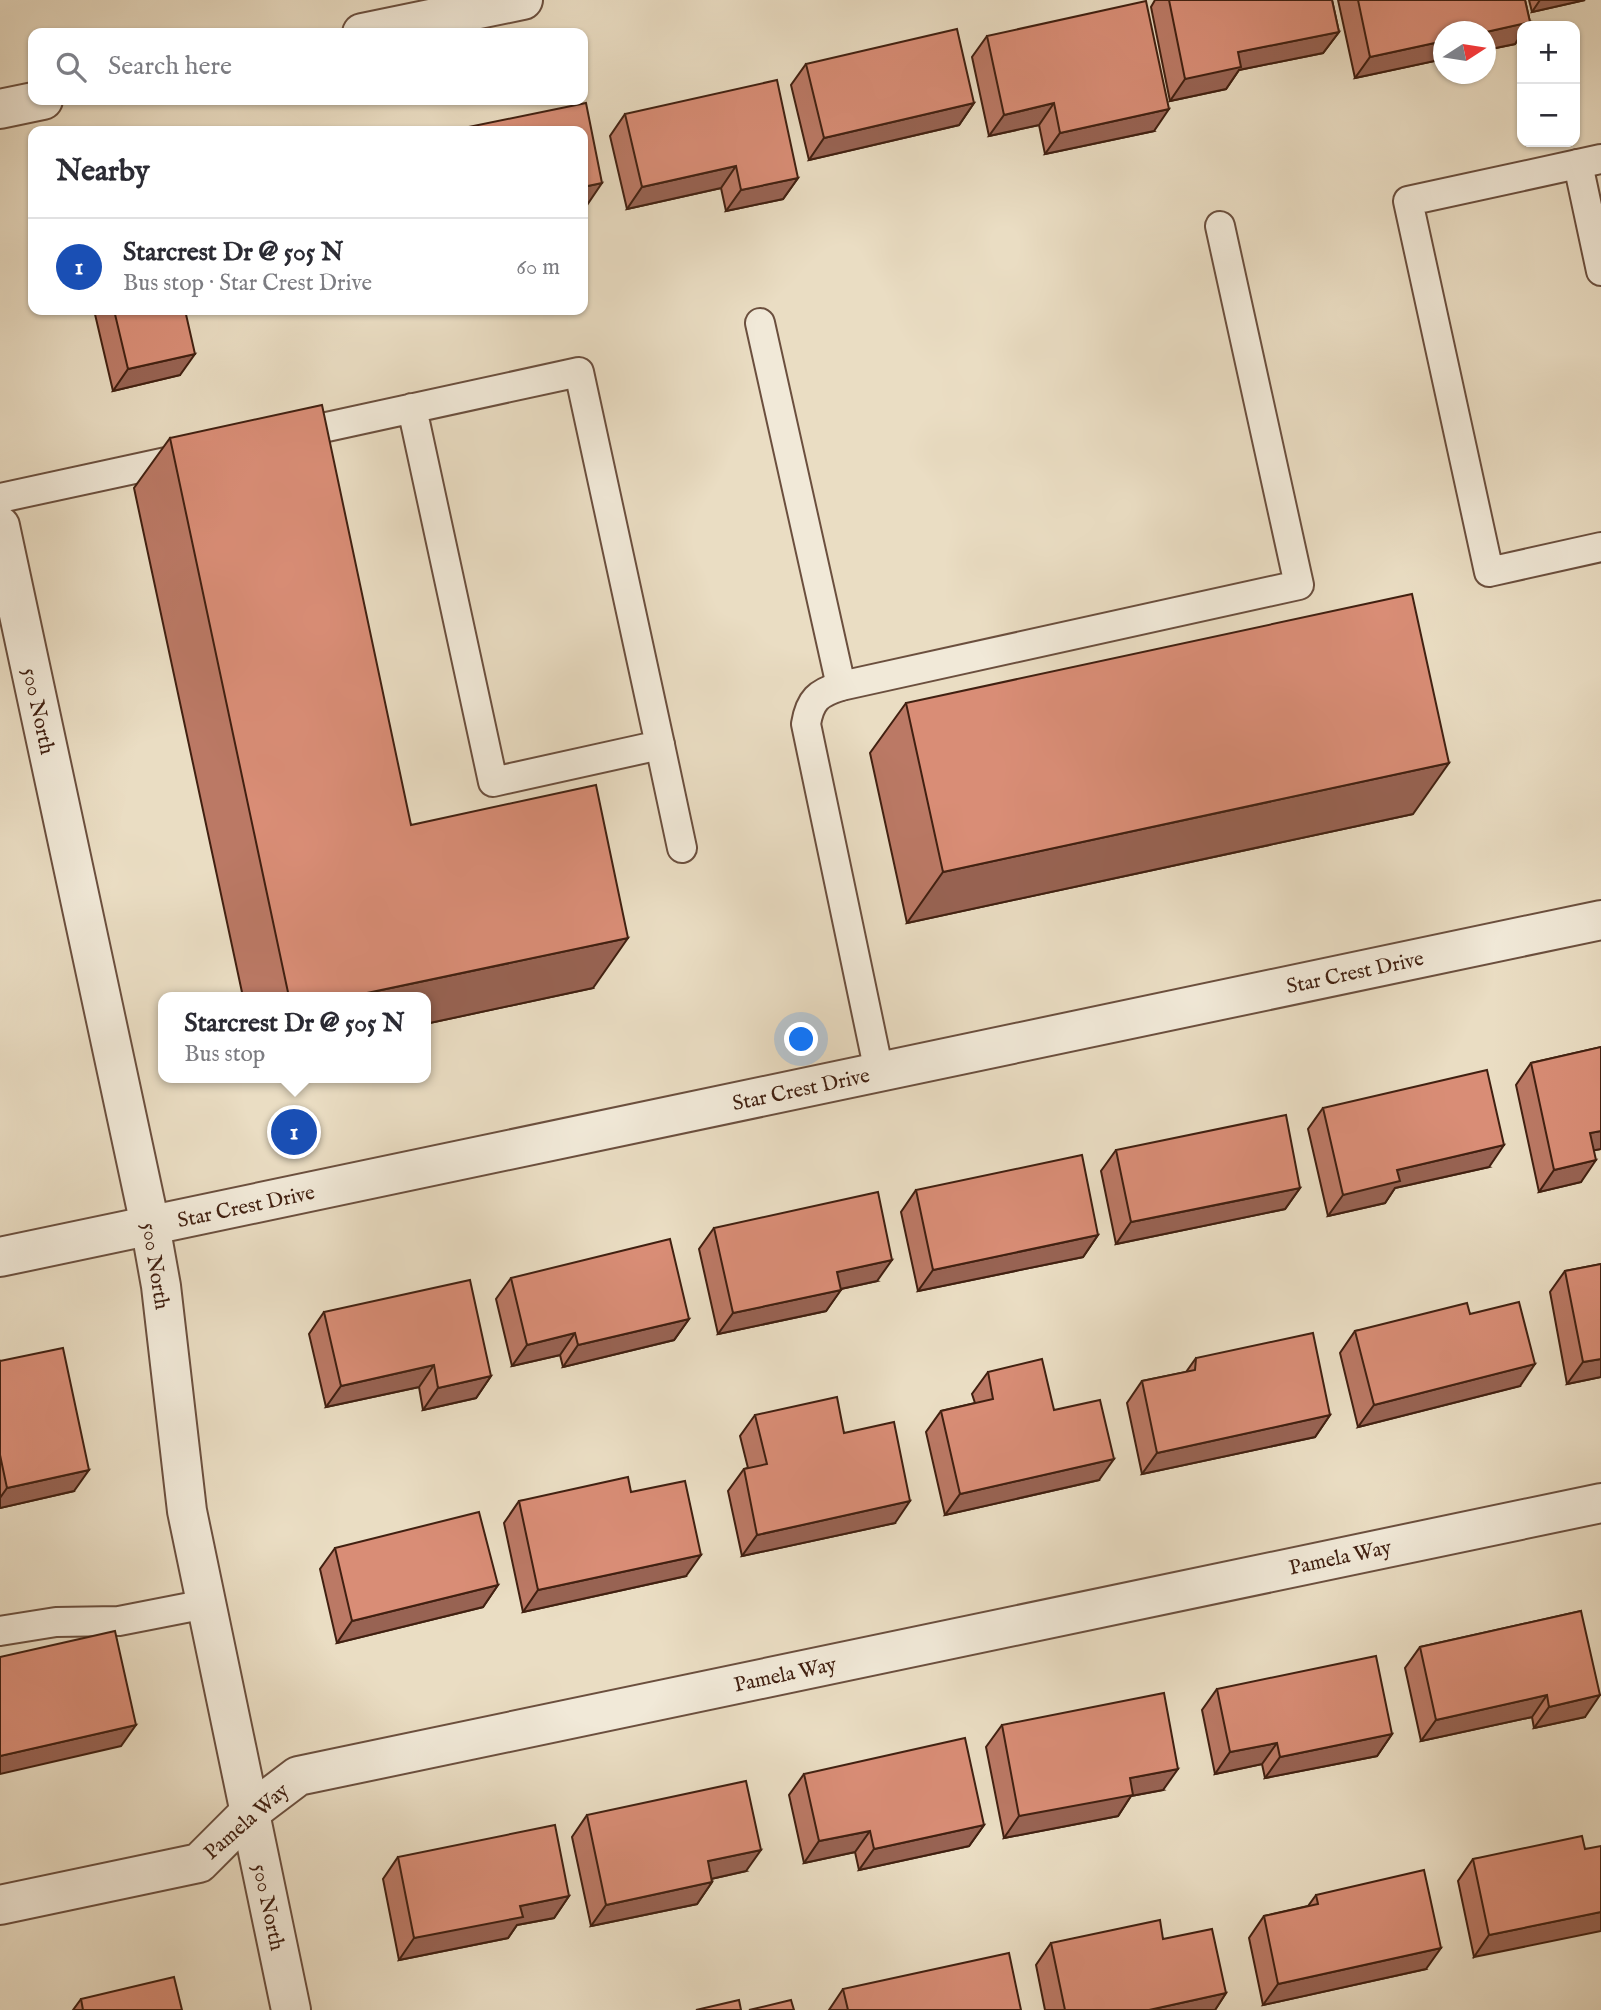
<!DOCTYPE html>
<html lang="en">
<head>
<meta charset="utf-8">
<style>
  :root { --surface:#fff; --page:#f2f2f3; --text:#2b2b33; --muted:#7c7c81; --line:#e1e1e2; --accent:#1a73e8 }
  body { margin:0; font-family:"IM FELL English",serif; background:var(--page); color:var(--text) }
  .controls { position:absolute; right:21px; top:21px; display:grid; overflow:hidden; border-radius:14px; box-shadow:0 2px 5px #0004 }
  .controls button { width:63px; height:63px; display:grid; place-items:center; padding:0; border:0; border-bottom:2px solid var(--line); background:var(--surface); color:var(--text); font:35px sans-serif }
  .compass { position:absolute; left:1433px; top:21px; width:63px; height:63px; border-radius:50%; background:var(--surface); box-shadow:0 2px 5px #0004; rotate:78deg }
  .you { position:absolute; left:802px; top:1040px; width:24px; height:24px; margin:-18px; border:5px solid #fff; border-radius:50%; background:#1a73e8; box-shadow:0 0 0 10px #1a73e833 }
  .badge { display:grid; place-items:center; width:46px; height:46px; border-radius:50%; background:var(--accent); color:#fff; font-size:23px; font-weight:700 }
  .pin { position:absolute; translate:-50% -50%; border:4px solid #fff; box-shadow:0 2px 7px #0006 }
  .popup { position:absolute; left:158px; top:992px; width:273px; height:91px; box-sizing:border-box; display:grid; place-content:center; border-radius:14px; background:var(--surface); filter:drop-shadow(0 2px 5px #0005); font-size:23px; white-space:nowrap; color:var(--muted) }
  .popup b { font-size:26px; color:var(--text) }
  .popup::after { content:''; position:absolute; left:50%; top:100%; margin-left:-14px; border:14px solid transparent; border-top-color:var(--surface) }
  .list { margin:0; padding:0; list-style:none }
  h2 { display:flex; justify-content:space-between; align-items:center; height:91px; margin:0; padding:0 28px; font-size:30px }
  h2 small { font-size:23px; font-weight:400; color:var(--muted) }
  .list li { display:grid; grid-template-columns:46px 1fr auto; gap:21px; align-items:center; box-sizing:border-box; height:98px; padding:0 28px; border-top:2px solid var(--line) }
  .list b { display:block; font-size:26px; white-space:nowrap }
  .list p { margin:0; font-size:23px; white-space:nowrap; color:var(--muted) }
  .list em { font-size:23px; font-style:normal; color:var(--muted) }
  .icon { flex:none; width:38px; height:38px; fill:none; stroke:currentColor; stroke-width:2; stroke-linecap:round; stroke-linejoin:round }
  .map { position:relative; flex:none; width:1601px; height:2010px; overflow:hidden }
  .search { position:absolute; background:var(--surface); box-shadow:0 2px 5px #0004; left:28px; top:28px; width:560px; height:77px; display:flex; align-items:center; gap:18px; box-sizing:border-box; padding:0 24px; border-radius:14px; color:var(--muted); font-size:26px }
  .panel { position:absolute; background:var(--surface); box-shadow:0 2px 5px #0004; left:28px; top:126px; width:560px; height:189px; border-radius:14px }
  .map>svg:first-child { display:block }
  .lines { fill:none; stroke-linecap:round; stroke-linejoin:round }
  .lane-casing { stroke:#6b4f3e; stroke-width:32 }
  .street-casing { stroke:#6b4f3e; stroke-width:42 }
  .lane { stroke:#f1e9d8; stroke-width:28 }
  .street { stroke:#f1e9d8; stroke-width:38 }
  .wall { fill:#bb7965; stroke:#412011; stroke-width:2 }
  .shaded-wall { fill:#986353; stroke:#412011; stroke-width:2 }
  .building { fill:#d98d76; stroke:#412011; stroke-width:2 }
  .labels { text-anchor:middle; stroke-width:7; stroke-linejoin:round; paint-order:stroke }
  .street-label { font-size:21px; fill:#412011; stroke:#f1e9d8 }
</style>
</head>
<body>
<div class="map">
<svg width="1601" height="2010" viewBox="0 0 1601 2010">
  <rect width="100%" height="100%" fill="#eaddc3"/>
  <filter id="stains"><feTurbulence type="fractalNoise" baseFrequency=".00286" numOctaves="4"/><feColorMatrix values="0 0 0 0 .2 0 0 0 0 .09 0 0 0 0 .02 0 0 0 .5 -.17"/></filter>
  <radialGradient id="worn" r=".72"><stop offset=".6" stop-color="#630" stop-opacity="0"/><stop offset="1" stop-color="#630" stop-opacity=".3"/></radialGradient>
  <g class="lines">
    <defs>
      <g id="lane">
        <path d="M1601,159L1408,201L1489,572L1601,547"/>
        <path d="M1578,164L1601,271"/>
        <path d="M760,323L841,686"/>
        <path d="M290,435L579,372L660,745L493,782L412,408"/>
        <path d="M0,498L185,458"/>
        <path d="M660,745L682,848"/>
        <path d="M879,1072L806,724C810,700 818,693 841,686L1299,585L1220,226"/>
        <path d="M0,1631L56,1622L119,1621L206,1604"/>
      </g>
      <g id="street">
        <path d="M362,33L523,0"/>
        <path d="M0,109L43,100"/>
        <path d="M0,526L150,1225L161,1286L187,1511L291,2010"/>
        <path d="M0,1257L1601,920"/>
        <path d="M0,1905L199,1863L249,1813L298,1776L1601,1503"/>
      </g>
    </defs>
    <use href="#lane" class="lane-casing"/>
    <use href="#street" class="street-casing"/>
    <use href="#lane" class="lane"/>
    <use href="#street" class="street"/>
  </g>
  <g class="wall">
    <path d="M1155,0H1332L1339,32L1323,53L1239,70L1226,89L1170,101L1151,7Z"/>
    <path d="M1338,0H1525L1530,22L1527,26H1522V33L1515,44L1486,50V32H1444V59L1355,78Z"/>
    <path d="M1529,0H1585L1532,12Z"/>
    <path d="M987,36L1154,131L1045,154L1039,125L989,136L972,57Z"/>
    <path d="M806,64L974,103L959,125L809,160L791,85Z"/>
    <path d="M625,114L798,178L783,199L726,211L721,188L627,209L610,136Z"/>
    <path d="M94,310H185L180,375L113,391Z"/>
    <path d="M170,438L411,825L593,988L425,1024V997H243L134,488Z"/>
    <path d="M906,703L1413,814L907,923L870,753Z"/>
    <path d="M1601,1047V1149L1594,1150L1581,1182L1539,1192L1516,1085L1531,1063Z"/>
    <path d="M1323,1108L1489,1167L1395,1188L1385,1203L1328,1216L1308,1129Z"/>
    <path d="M1116,1150L1300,1188L1285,1209L1116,1244L1101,1171Z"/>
    <path d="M916,1190L1098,1235L1083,1257L918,1291L901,1212Z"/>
    <path d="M714,1228L877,1281L841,1289L826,1311L718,1334L699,1249Z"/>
    <path d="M1601,1264V1377L1567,1384L1550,1292L1565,1271Z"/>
    <path d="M511,1278L689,1319L674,1340L563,1367L560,1355L512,1366L496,1299Z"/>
    <path d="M324,1312L491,1376L476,1398L423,1410L419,1387L326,1407L309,1334Z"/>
    <path d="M1470,1314L1520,1386L1358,1427L1340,1353L1355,1331Z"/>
    <path d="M1196,1358L1330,1415L1315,1437L1142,1474L1127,1403L1142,1381L1186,1372Z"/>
    <path d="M0,1361L74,1491L0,1508Z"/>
    <path d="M988,1372L1054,1410L1099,1480L945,1515L926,1432L941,1411L975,1403L972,1394Z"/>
    <path d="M755,1415L844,1433L895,1523L742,1556L728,1491L744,1469L748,1468L740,1436Z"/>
    <path d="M631,1492L686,1576L523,1612L504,1523L519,1501Z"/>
    <path d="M335,1548L498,1585L483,1607L337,1643L320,1569Z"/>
    <path d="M1581,1611L1585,1717L1534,1728L1532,1717L1421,1741L1405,1668L1420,1647Z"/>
    <path d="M1217,1689L1392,1734L1377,1756L1265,1778L1262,1764L1215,1774L1202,1710Z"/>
    <path d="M1002,1725L1163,1790L1131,1796L1118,1816L1004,1838L986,1747Z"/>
    <path d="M804,1774L984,1825L969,1846L859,1870L855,1852L804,1863L789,1795Z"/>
    <path d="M587,1815L746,1871L711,1879L712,1882L697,1904L591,1926L572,1837Z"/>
    <path d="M1585,1849L1474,1957L1458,1881L1473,1859Z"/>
    <path d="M398,1857L569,1896L554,1918L517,1925L508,1938L399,1960L383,1879Z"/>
    <path d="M1316,1895L1426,1969L1263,2005L1249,1938L1264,1916L1308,1906Z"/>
    <path d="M1051,1943L1226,1993L1215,2010H1045L1036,1965Z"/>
    <path d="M843,1989L1021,2010H829Z"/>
    <path d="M81,1999L182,2010H73Z"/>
  </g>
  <g class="shaded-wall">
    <path d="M1540,0H1585L1532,12Z"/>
    <path d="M1530,22L1527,26H1522V33L1515,44L1486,50V32Z"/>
    <path d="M1339,32L1323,53L1239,70L1226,89L1170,101L1185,79L1238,52Z"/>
    <path d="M1444,41V59L1355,78L1370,57Z"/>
    <path d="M974,103L959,125L809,160L824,138Z"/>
    <path d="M1054,103L1039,125L989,136L1004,115Z"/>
    <path d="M1169,109L1154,131L1045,154L1060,133Z"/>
    <path d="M736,166L721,188L627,209L642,187Z"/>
    <path d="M798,178L783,199L726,211L741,190Z"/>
    <path d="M602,183L587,205L583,206V187Z"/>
    <path d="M195,354L180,375L113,391L128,369Z"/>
    <path d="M1449,763L1413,814L907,923L943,872Z"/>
    <path d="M628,938L593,988L425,1024V997H348Z"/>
    <path d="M1601,1131V1149L1575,1154L1590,1133Z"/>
    <path d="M1504,1145L1489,1167L1395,1188L1385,1203L1328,1216L1343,1195L1397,1170Z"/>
    <path d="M1596,1160L1581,1182L1539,1192L1554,1170Z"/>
    <path d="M1300,1188L1285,1209L1116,1244L1131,1222Z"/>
    <path d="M1098,1235L1083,1257L918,1291L933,1270Z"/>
    <path d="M892,1260L877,1281L822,1293L837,1272Z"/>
    <path d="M841,1290L826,1311L718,1334L733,1313Z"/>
    <path d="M689,1319L674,1340L563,1367L578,1345Z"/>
    <path d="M575,1333L560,1355L512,1366L527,1345Z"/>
    <path d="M1601,1359V1377L1567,1384L1583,1362Z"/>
    <path d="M1535,1364L1520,1386L1358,1427L1374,1405Z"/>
    <path d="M434,1365L419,1387L326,1407L341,1386Z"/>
    <path d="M491,1376L476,1398L423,1410L438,1388Z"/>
    <path d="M1330,1415L1315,1437L1142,1474L1157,1453Z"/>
    <path d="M1114,1459L1099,1480L945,1515L960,1494Z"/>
    <path d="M89,1470L74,1491L0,1508V1498L7,1488Z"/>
    <path d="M910,1501L895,1523L742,1556L757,1535Z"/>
    <path d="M701,1555L686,1576L523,1612L538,1590Z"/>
    <path d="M498,1585L483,1607L337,1643L352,1621Z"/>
    <path d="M1547,1695L1532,1717L1421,1741L1436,1720Z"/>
    <path d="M1600,1695L1585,1717L1534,1728L1549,1707Z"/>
    <path d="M136,1725L121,1746L0,1774V1756Z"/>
    <path d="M1392,1734L1377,1756L1265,1778L1280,1757Z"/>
    <path d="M1277,1743L1262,1764L1215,1774L1230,1752Z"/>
    <path d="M1178,1769L1163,1790L1131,1796L1118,1816L1004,1838L1019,1816L1130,1778Z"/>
    <path d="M984,1825L969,1846L859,1870L874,1849Z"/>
    <path d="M870,1831L855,1852L804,1863L819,1841Z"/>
    <path d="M761,1850L746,1871L693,1883L708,1861Z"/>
    <path d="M712,1882L697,1904L591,1926L606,1905Z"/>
    <path d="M569,1896L554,1918L517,1925L508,1938L399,1960L414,1938L520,1906Z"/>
    <path d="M1601,1912V1931L1474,1957L1489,1935Z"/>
    <path d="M1441,1948L1426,1969L1263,2005L1278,1984Z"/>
    <path d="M1226,1993L1215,2010H1149Z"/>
  </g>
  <g class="building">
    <path d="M1169,0H1332L1339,32L1238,52L1241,67L1185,79Z"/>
    <path d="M1358,0H1525L1530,22L1486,32H1444V41L1370,57Z"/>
    <path d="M1146,1L1169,109L1060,133L1054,103L1004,115L987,36Z"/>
    <path d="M957,29L974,103L824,138L806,64Z"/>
    <path d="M777,80L798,178L741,190L736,166L642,187L625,114Z"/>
    <path d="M586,103L602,183L583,187V131H449Z"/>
    <path d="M114,310H185L195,354L128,369Z"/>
    <path d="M322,405L411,825L596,785L628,938L348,997H289L170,438Z"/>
    <path d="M1412,594L1449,763L943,872L906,703Z"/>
    <path d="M1601,1047V1131L1590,1133L1596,1160L1554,1170L1531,1063Z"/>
    <path d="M1487,1070L1504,1145L1397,1170L1400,1181L1343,1195L1323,1108Z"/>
    <path d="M1286,1115L1300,1188L1131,1222L1116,1150Z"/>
    <path d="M1082,1155L1098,1235L933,1270L916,1190Z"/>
    <path d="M878,1192L892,1260L837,1272L841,1290L733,1313L714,1228Z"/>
    <path d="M670,1239L689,1319L578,1345L575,1333L527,1345L511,1278Z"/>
    <path d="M1601,1264V1359L1583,1362L1565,1271Z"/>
    <path d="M470,1280L491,1376L438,1388L434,1365L341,1386L324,1312Z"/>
    <path d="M1519,1302L1535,1364L1374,1405L1355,1331L1467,1303L1470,1314Z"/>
    <path d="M1313,1333L1330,1415L1157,1453L1142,1381L1195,1370L1196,1358Z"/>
    <path d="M63,1348L89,1470L7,1488L0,1455V1361Z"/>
    <path d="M1042,1359L1054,1410L1100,1400L1114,1459L960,1494L941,1411L993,1399L988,1372Z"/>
    <path d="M837,1397L844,1433L894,1422L910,1501L757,1535L744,1469L767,1464L755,1415Z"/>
    <path d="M628,1477L631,1492L685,1481L701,1555L538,1590L519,1501Z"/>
    <path d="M479,1512L498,1585L352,1621L335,1548Z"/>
    <path d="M1581,1611L1600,1695L1549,1707L1547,1695L1436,1720L1420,1647Z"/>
    <path d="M115,1631L136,1725L0,1756V1657Z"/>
    <path d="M1376,1656L1392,1734L1280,1757L1277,1743L1230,1752L1217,1689Z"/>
    <path d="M1164,1693L1178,1769L1130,1778L1133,1795L1019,1816L1002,1725Z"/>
    <path d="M965,1738L984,1825L874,1849L870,1831L819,1841L804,1774Z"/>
    <path d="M746,1781L761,1850L708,1861L712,1882L606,1905L587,1815Z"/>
    <path d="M555,1825L569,1896L520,1906L523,1917L414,1938L398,1857Z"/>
    <path d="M1582,1836L1585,1849L1601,1846V1912L1489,1935L1473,1859Z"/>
    <path d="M1424,1870L1441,1948L1278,1984L1264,1916L1318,1904L1316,1895Z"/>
    <path d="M1160,1920L1163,1939L1212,1929L1226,1993L1149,2010H1065L1051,1943Z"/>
    <path d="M1009,1953L1021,2010H848L843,1989Z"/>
    <path d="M174,1977L182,2010H83L81,1999Z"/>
    <path d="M739,2000L741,2010H696Z"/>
    <path d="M791,2000L794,2010H749Z"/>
  </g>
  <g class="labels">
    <g class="street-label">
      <text transform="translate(39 711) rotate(78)" y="7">500 North</text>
      <text transform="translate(1355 972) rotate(-12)" y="7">Star Crest Drive</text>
      <text transform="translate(801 1089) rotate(-12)" y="7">Star Crest Drive</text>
      <text transform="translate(246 1206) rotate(-12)" y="7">Star Crest Drive</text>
      <text transform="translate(156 1266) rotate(81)" y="7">500 North</text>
      <text transform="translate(1340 1557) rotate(-12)" y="7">Pamela Way</text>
      <text transform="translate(785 1674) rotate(-12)" y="7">Pamela Way</text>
      <text transform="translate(246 1821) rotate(-41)" y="7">Pamela Way</text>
      <text transform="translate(269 1907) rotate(78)" y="7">500 North</text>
    </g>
  </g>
  <rect width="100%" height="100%" filter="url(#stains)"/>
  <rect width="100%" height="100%" fill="url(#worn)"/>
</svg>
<div class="controls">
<button>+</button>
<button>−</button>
</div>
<svg class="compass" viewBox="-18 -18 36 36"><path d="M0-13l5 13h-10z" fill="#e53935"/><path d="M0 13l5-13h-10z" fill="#7c7c81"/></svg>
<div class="you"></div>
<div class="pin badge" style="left:294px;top:1132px;background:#1a4fb4">1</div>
<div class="popup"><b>Starcrest Dr @ 505 N</b>Bus stop</div>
<div class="search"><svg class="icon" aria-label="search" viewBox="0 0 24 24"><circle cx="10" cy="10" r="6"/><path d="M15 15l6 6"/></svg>Search here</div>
<section class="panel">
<h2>Nearby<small></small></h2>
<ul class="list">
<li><span class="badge" style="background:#1a4fb4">1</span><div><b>Starcrest Dr @ 505 N</b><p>Bus stop · Star Crest Drive</p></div><em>60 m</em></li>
</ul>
</section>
</div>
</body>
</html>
